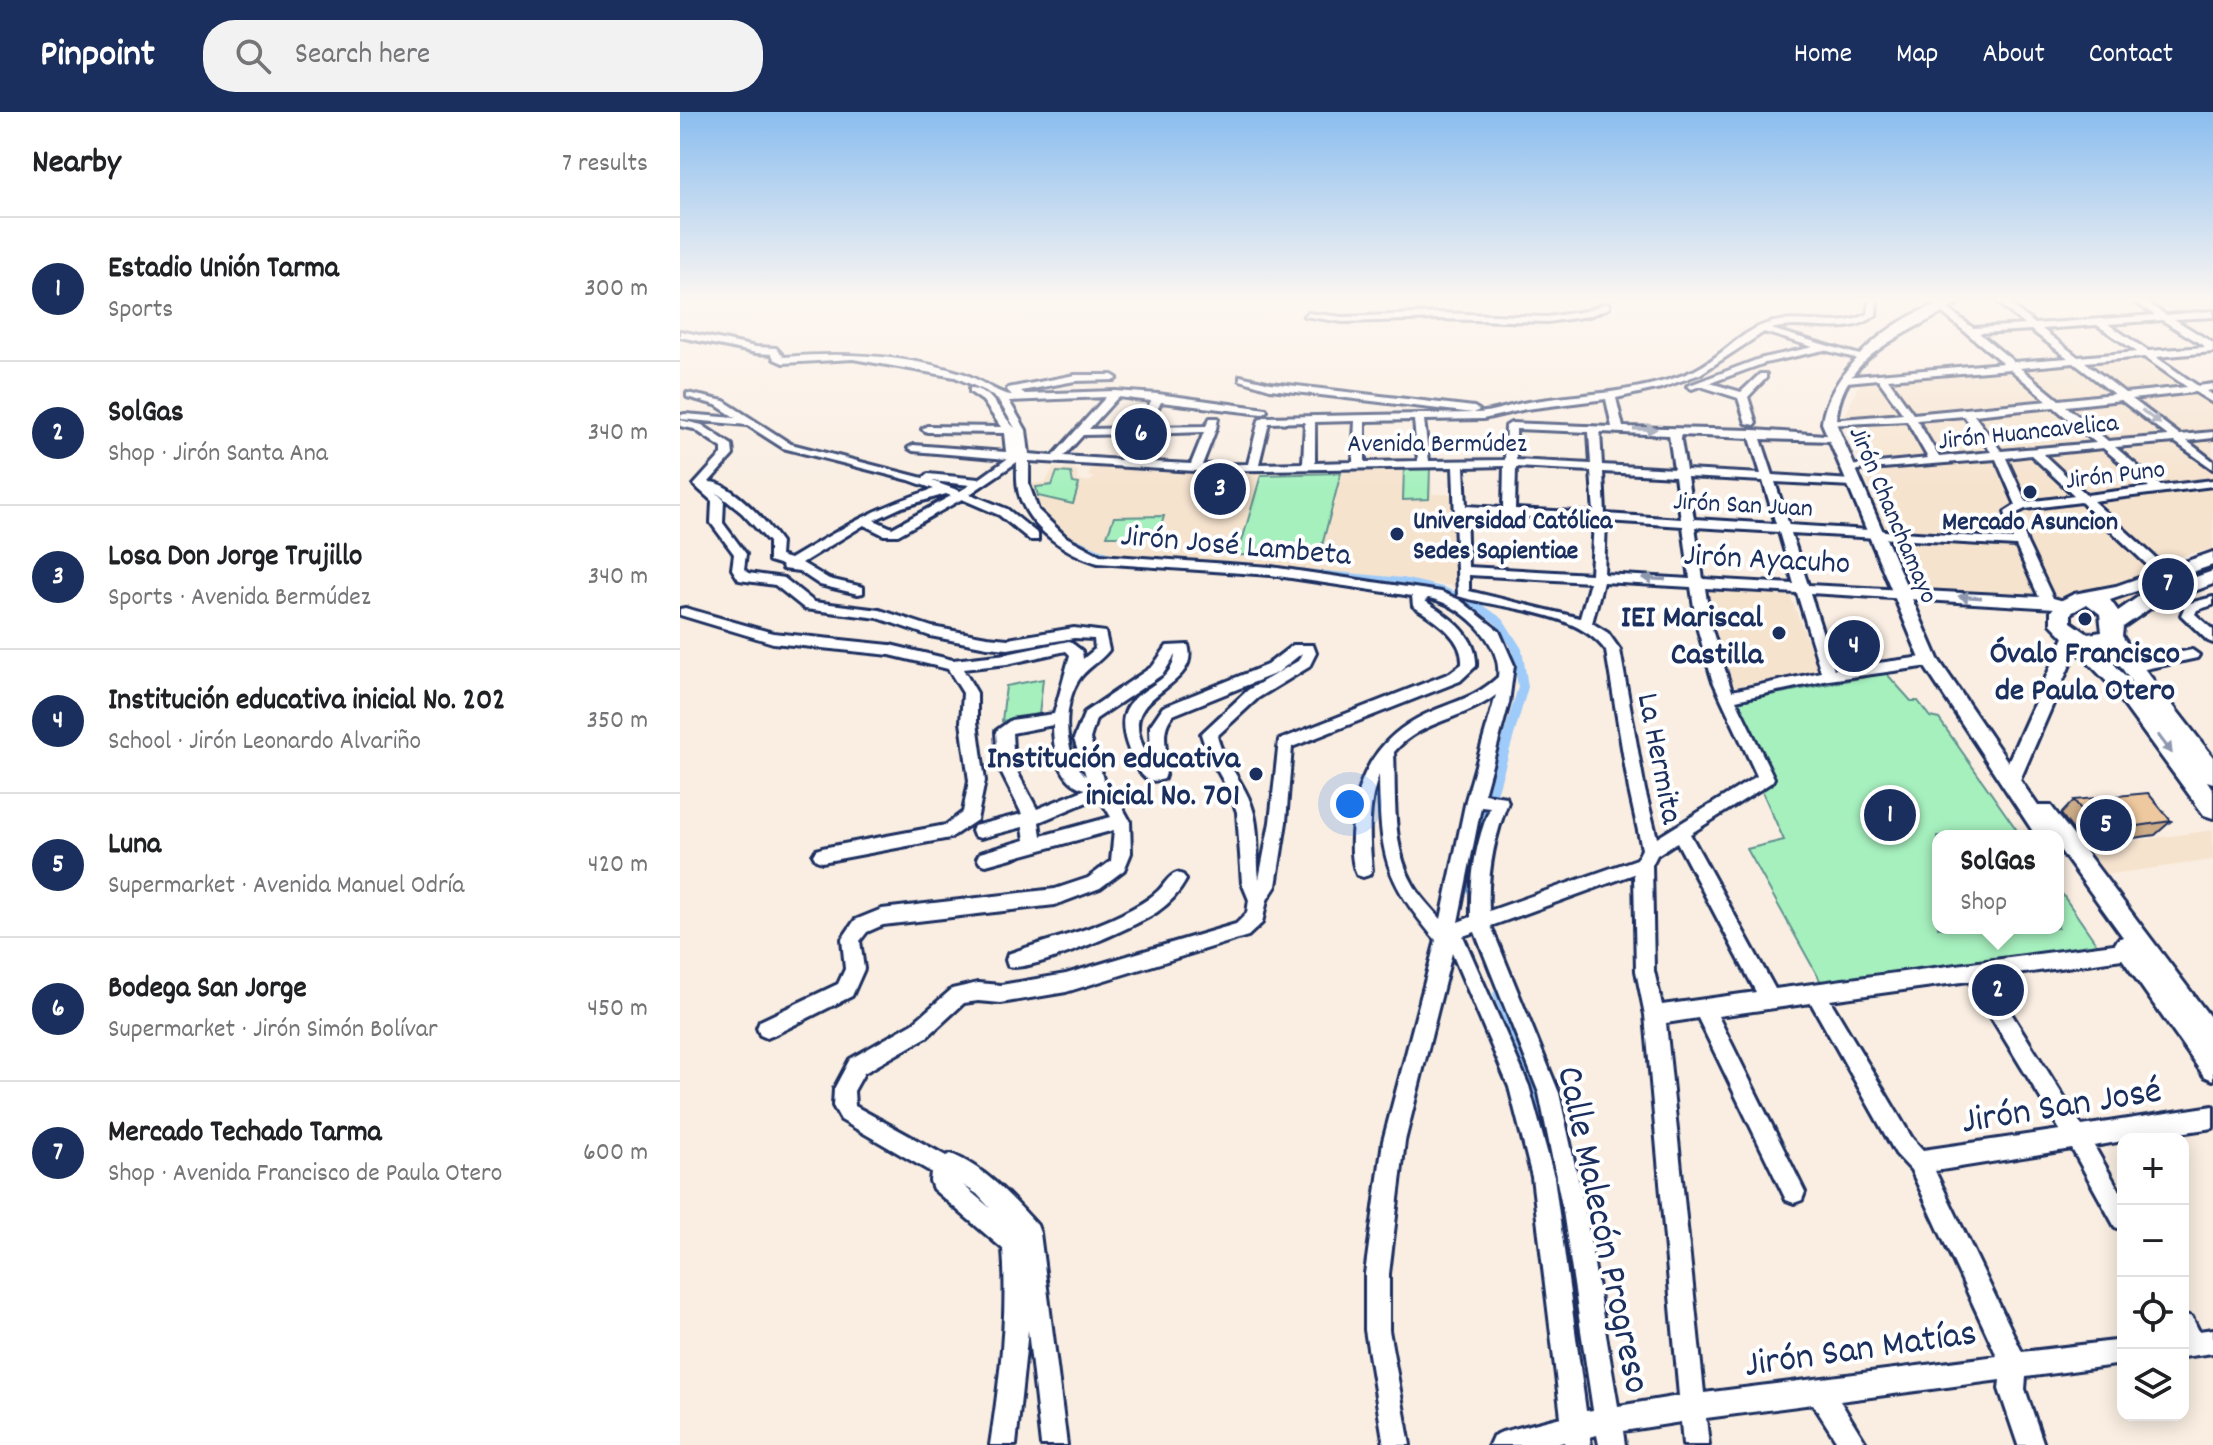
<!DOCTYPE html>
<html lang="en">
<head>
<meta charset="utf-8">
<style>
  :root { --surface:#fff; --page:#f2f2f2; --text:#202124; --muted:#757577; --line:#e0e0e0; --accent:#1b2f5e }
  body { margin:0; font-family:Dekko,sans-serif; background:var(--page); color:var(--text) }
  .controls { position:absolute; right:24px; bottom:24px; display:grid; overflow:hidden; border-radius:16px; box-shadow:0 4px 20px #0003 }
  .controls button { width:72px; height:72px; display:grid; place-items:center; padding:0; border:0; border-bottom:2px solid var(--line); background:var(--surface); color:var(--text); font:40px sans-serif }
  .you { position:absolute; left:670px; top:692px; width:28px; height:28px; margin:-20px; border:6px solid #fff; border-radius:50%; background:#1a73e8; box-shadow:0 0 0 12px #1a73e833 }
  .badge { display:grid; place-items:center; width:52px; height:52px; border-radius:50%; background:var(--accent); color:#fff; font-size:26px; font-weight:700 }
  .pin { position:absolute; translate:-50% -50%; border:4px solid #fff; box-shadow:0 2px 8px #0006 }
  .popup { position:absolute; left:1252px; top:718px; width:132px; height:104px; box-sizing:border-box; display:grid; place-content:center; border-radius:16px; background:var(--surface); filter:drop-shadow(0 2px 6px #0005); font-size:26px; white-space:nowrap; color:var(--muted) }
  .popup b { font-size:30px; color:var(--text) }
  .popup::after { content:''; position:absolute; left:50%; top:100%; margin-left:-16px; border:16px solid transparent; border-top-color:var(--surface) }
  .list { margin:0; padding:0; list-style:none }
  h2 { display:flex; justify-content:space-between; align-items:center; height:104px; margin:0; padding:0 32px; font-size:34px }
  h2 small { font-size:26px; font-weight:400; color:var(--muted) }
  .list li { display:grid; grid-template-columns:52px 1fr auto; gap:24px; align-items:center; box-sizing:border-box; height:144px; padding:0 32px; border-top:2px solid var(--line) }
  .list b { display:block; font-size:30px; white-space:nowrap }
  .list p { margin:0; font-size:26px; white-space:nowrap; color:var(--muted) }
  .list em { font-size:26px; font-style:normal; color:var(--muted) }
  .icon { flex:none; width:44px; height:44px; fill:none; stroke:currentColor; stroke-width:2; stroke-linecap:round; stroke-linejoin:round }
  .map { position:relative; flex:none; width:1533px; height:1333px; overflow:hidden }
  header { display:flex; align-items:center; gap:48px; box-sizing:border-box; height:112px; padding:0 40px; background:var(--accent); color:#fff }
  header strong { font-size:38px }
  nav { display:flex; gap:44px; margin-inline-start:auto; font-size:28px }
  .search { width:560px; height:72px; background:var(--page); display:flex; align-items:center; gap:20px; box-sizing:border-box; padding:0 28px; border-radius:32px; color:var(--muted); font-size:30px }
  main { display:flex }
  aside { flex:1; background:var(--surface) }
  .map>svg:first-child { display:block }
  .built { fill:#f6e3ce }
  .green { fill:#a6f0be; stroke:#60908e; stroke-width:2 }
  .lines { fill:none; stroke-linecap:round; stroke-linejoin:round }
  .canal { fill:#9ecbf9; fill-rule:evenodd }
  .river { fill:#9ecbf9; fill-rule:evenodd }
  .minor-casing { stroke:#1b2f5e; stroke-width:6 }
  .major-casing { stroke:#1b2f5e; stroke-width:6 }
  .highway-casing { stroke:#1b2f5e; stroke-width:6 }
  .minor { fill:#fff; fill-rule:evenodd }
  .major { fill:#fff; fill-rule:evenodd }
  .highway { fill:#fff; fill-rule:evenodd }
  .wall { fill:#cdac88; stroke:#1b2f5e; stroke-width:2 }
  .building { fill:#eec89e; stroke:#1b2f5e; stroke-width:2 }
  .oneway { fill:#8d97ae }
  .poi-dot { fill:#1b2f5e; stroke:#fff; stroke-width:3 }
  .labels { text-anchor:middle; stroke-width:8; stroke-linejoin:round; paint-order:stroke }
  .far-street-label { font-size:26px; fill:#1b2f5e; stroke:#fff }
  .far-poi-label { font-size:26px; font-weight:bold; fill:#1b2f5e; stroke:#fff; text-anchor:start }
  .street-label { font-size:32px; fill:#1b2f5e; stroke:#fff }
  .poi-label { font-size:32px; font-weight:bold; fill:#1b2f5e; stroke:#fff; text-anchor:end }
  .near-street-label { font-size:38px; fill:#1b2f5e; stroke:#fff }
</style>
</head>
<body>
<header>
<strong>Pinpoint</strong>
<div class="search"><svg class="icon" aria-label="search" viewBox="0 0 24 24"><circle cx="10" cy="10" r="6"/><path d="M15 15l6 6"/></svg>Search here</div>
<nav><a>Home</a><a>Map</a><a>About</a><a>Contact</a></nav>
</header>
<main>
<aside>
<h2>Nearby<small>7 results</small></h2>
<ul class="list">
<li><span class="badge">1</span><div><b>Estadio Unión Tarma</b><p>Sports</p></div><em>300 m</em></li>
<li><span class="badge">2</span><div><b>SolGas</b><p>Shop · Jirón Santa Ana</p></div><em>340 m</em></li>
<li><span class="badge">3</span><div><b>Losa Don Jorge Trujillo</b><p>Sports · Avenida Bermúdez</p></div><em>340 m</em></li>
<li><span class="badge">4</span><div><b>Institución educativa inicial No. 202</b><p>School · Jirón Leonardo Alvariño</p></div><em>350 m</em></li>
<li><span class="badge">5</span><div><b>Luna</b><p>Supermarket · Avenida Manuel Odría</p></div><em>420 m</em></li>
<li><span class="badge">6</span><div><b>Bodega San Jorge</b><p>Supermarket · Jirón Simón Bolívar</p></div><em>450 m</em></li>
<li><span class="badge">7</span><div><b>Mercado Techado Tarma</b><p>Shop · Avenida Francisco de Paula Otero</p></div><em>600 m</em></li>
</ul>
</aside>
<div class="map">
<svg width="1533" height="1333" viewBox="0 0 1533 1333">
  <rect width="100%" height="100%" fill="#faeee2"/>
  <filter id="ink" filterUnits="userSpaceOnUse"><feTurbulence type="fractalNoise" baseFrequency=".0125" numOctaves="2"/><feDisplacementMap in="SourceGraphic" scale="16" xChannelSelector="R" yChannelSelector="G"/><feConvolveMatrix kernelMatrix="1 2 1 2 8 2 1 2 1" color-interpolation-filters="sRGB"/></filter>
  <g filter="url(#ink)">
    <g class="built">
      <path d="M1468,244L1533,287V437L1479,449L1478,459L1533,451V460L1452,490L1444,497L1432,493L1436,486L1338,496L1233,490L1184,362L1166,302L1182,265Z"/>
      <path d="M454,353V360L751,354L752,382H777V474L438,444L387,425L363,408L352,392L348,372L366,370L373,356L397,358L398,369H411L413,365L408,364L412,354Z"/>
      <path d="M1023,474L1109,480L1139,559L1050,575Z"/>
      <path d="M1533,718V748L1468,757L1423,763L1402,736Z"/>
    </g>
    <g class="green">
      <path d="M724,356H750L749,387L723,388Z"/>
      <path d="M377,360L391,361L393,371L399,372L393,392L358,384L356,375L372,373Z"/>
      <path d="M661,361L639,445L558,443L581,363Z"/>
      <path d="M555,362L550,391L524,392L530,363Z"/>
      <path d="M484,404L478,424H427L434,405Z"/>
      <path d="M1206,561L1231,589H1238L1250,605L1259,607L1341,724H1258V816H1378V776L1418,834L1141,870L1067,737L1104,728L1082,679L1094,669L1058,589Z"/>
      <path d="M363,567L359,603L322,609L326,574Z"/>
    </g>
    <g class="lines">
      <g class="canal">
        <path d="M395,426L430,441L444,443L449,446C432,454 408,438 392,431V427Z"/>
        <path d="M614,456L723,466L763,475L796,488L823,507L842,537L848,575L800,741L799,777L797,781L792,783L787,781L785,777L788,741L838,575L832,537L816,512L789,492L757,479L723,472L611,461L609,459Z"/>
        <path d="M820,875L825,877L861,967L883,1055L881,1061L875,1063L869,1061L867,1055L845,967L813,882L815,877Z"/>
      </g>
      <path class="river" d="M1432,535L1438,537L1443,549L1469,582L1471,587L1469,592H1455L1429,555L1423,541Z"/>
      <defs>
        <g id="minor">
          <path d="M1189,189H1197L1196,203C1167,227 1126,207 1091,217L1183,244V248L1144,238L1085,251L1030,271L1061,280L1080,262H1086V266L1068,285L1076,311L1075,313L1066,311L1058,286L1020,274L1012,277L1007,274L1079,247L1133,235L1084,220L1020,262L981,276L936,286L943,315L1074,318L1158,324L1159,326L1154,329L1081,327L1093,363L1172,368L1178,371L1172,374L1095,370L1109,413L1333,427L1325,400L1336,393L1316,347L1164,359V355L1168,354L1248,346L1227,309L1145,313L1144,311L1149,308L1223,302L1198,267L1167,270L1162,267L1164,265L1323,251L1248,189H1258L1293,216L1345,213L1316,189H1326L1355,212L1475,203L1453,189H1464L1486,203L1533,199V205L1494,207L1533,231V240L1476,245L1518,274L1533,272V278L1526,279L1533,283V291L1515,280L1452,287L1500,323L1533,320V326L1507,329L1533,349V357L1495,330L1435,335L1481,374L1533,368V374L1413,389L1490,459V465H1480L1401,390L1345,397L1337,401L1347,431L1373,486L1391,491V497L1130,481L1154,557L1250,544L1257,549L1250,554L1149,568L1056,588L1094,666L1092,670L1010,722L1095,877L1449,830L1456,832L1458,838L1456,844L1449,846L1309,866L1402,1014L1533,994V1016L1459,1027H1443V1029L1414,1034L1443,1085V1118L1435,1115L1392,1037L1255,1059L1342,1240L1443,1228V1252L1346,1265L1345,1277L1364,1333H1338L1319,1277L1320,1268L1160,1289L1187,1333H1159L1133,1292L1026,1306L1029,1333H1003L1001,1310L943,1319L945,1333H919L917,1323L910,1325L911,1333H885L884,1330L872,1333H809L813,1324L822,1320L881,1305L852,1065L829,975L772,841L725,1029L709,1162V1218L730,1333H704L685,1218V1162L703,1029L756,828C704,767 700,743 699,663C687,694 689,726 692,758L689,763L683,765L677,763C669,747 672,719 674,701C680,653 707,618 753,599C779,588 796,585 818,565C823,530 780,491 748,486L745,489C768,504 798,523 796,554L780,569L612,635L606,710L596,774L587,788L582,811L568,824L386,880L321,891L298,889L284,891L247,925L184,961L174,979L175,994L266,1044L271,1042C307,1057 331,1085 357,1113L360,1121L387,1333H361L348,1218L336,1333H310C320,1268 328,1203 323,1137L253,1077L250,1069L251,1060L161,1008L153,994L154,977L170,947L233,911L272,877L298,871L321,873L386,862L556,812L567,801L569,788L562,771L557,700L550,681L527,640L521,622L568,578L618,549L622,541L597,561L493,603C476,622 493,645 484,667C471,671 465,668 458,657C411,571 491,587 495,543L483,562L416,607L410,627L423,667L435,682L450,709L451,741L444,758L420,776L375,793L203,813L187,820L180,829L184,857L172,884L94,923L87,926L80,923L77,916L80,909L158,872L165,857L162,827L175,808L202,797L375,777L408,766L431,749L434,718L306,753L300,751L297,746L300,741L345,728L343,715L300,726L294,724L292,719L294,714L342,702L318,654L316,619L331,608L374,602L390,543L386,539L327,552L283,557L297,581V610L305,669L297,708L270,726L142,750L136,748L133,743L136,738L142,736L266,713L283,700L289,669L281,610L283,581L268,557L210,543L93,531L0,503V497L5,496L93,521L210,533L273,548L327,542L389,529L402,539L403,547L415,537L414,527L394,526L328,537L307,535L250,524L198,506L125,497L95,473L59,468L52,457L54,442L31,411L32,389L14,373L42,342V336L14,317L0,314V308L22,313L52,333L53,343L29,370C52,370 88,412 101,430L100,444L110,447C160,417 198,394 254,377L229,368L103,336L67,313L1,307V303L5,302L56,306L36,293L7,285V281L44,289L111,332L243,366L248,362L299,367L327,347L233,339L228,336L233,333L326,340L324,321L247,320L242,317L247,314L321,315L303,289L290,280V276C312,276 321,304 335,316L319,289L306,279L275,265L173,247L103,251L94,247L92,242L76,241L0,225V219L76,235L96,236L104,245C164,240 224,243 282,261C298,266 319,283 332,283L327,278L328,276L395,263H432L437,266L435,268L395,269L341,279L345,282L435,279L478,282L586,297L587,299L582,302L481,290L468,315L526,314L530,306H538L536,317L522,353L568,352L579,308L584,305L793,301L590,277L560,268V264L591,271L794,295L799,298L794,301C812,301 830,293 848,290C904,281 962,282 1015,258C1040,246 1059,221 1086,212C1120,201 1156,219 1188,202ZM1482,208L1526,235L1468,239L1428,212ZM1417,213L1457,240L1398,245L1362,217ZM1351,218L1388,246L1334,250L1299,221ZM1464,245L1507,275L1445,281L1405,250ZM1394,251L1434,282L1379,288L1340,256ZM1330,257L1368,289L1233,302L1208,267ZM426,285L373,344L349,342L346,318L329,289ZM438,285L471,289L458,316L409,317ZM926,287L932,315L831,311L826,314L825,348L749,349L744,308L803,307L846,297ZM1441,288L1488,324L1428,329L1386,294ZM1374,295L1416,331L1321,339L1294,303ZM1284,304L1311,340L1259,345L1237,308ZM734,308L738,349L685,350V309ZM675,309L673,350L635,351V310ZM625,310L623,351L579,352L589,311ZM836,317L909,320L911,352L836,348ZM524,320L511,352L452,349L465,322ZM920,320L989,323L994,357L922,353ZM454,322L441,348L384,344L403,323ZM1000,323L1070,326L1081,362L1006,358ZM1423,336L1469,375L1407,383L1363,342ZM1351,343L1395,384L1346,390L1326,346ZM349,349L515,359L773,355L778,484C824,498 897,498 926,539L949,678L962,737L957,747L809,799C807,760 814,726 828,690L826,685L804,682L829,591L834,553L819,519L780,488L761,480L591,455L420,443L386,425L358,398L349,373ZM337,350C337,362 336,376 341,388C353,419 387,442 418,451L591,463L732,484L733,494C753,507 784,525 782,552L770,561L599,628L590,710L579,767C576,742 580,716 571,692C562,667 543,649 537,624L578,586L629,555L636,541L633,533H613L587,553L483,595L470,614L471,651C466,640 458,627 458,615C457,578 520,572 508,533L487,534L473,554L405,600L394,627L406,664C383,644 382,595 398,569C405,557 420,550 429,538L425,520L394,516L328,527L307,525L252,515L200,498L134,490L104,466L68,461L64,457L66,442L43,411L44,388L36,380L62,401L89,430V449L102,453L103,457L119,459L140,473L178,482L183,481V475L149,467L122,451L184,413L204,423H218L282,387L319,403L350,428H358V422L327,397L290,382ZM824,354L823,396L786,394L784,355ZM836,355L911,359L914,401L835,397ZM923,360L995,364L1001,407L925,402ZM1007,365L1083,369L1096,412L1014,407ZM252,369L290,373L280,379ZM266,382L271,384L212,416L194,408L222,395ZM786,401L914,409L911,462L788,455ZM926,409L1003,414L1010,467L924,462ZM1015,415L1099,420L1114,472L1023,467ZM1111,421L1336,434L1359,485L1128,473ZM789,463L910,470L900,506L789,479ZM923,470L1011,475L1017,515L1032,567L1077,664L977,726L965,678L940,538L928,521L912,511ZM1025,476L1117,481L1141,560L1052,579L1031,515ZM816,583L786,688L761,807C751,796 740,785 733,772C711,734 716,683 714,640C742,607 784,608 816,583ZM373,613C373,636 379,672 406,677L357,697L334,654L332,621ZM419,685L431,705L361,724L359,710ZM801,695L810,696C795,732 790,767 791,805L778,810ZM997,730L1076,880L982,893L974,859L972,753L977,743ZM954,762L956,859L965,903L999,1284L938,1294L905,1099L879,981L811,814ZM795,820L859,981L883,1099L913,1298L906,1299L874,1065L849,974L783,824ZM1289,869L1380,1018L1243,1038L1232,1026L1150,888ZM1131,891L1216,1042L1231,1058L1317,1244L1024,1281L986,911L1018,906L1106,1088L1114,1091L1122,1088L1125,1080L1038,904ZM283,1073L297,1082L310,1096Z"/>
          <path d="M926,191L929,192V196L909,204L867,210L759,207L663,210L624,204L628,201L663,205L759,201L867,205L906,199Z"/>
          <path d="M1533,485V493L1517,498L1515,502L1533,518V531L1528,529L1501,503L1506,492Z"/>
          <path d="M1512,538L1519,543L1517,546L1451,560L1444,555L1451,550Z"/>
          <path d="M497,761L503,763L506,768C499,781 490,791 477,800C457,814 349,862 328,854L326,848L328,842C366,828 406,820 442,802C455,795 469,788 479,778C486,771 488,764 497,761Z"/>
          <path d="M1503,1202L1512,1205L1519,1219L1533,1217V1241L1503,1245Z"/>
        </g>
        <path id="major" d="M1282,189C1232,222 1162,237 1156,311L1258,547L1328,650L1384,525L1393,519L1402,525L1340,668L1358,694H1371L1533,909V968L1524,964L1438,841L1434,834L1438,827L1443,825L1378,735V724H1356L1241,549L1142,311C1149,255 1228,189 1282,189Z"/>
        <path id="highway" d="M1533,440V453L1430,488L1438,499L1458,485L1533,459V472L1472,495L1443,515L1442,524L1459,550L1533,645V671L1527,669L1533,678V706L1524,703L1427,570L1371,512V499L1380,489L1394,482L1436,474ZM1407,492L1420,502L1422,520L1408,522L1391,510V501ZM1427,534L1456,577L1420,536Z"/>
      </defs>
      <use href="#minor" class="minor-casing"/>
      <use href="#major" class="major-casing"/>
      <use href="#highway" class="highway-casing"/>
      <use href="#minor" class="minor"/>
      <use href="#major" class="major"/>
      <use href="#highway" class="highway"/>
    </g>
    <path class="wall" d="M1394,688L1491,709L1475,723L1404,733L1381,702Z"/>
    <path class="building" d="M1468,681L1491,709L1418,720L1394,688Z"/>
    <defs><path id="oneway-solid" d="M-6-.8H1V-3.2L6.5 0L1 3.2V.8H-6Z" transform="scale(2)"/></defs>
    <g class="oneway">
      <use href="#oneway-solid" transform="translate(1471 305) rotate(37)"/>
      <use href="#oneway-solid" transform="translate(965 317) rotate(1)"/>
      <use href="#oneway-solid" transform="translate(974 467) rotate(-177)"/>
      <use href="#oneway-solid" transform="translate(1290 485) rotate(-176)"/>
      <use href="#oneway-solid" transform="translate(1485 632) rotate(53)"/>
    </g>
  </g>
  <linearGradient id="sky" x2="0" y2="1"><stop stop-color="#8abdef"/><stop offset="0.5" stop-color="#fdf7f2"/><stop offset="1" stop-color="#fdf7f2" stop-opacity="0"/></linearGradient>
  <rect width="1533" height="376" fill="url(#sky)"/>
  <g class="poi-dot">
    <circle cx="1350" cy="380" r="8"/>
    <circle cx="717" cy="422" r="8"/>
    <circle cx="1405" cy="507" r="8"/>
    <circle cx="1099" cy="521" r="8"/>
    <circle cx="576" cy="662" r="8"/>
  </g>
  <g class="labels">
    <g class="far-street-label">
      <text transform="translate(1348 318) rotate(-6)" y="9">Jirón Huancavelica</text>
      <text x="757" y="339">Avenida Bermúdez</text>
      <text transform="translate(1435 361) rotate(-7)" y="9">Jirón Puno</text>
      <text transform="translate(1063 391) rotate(3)" y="9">Jirón San Juan</text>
      <text transform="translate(1215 402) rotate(67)" y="9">Jirón Chanchamayo</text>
    </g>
    <g class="far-poi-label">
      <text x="733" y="416">Universidad Católica<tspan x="733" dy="30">Sedes Sapientiae</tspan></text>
      <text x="1350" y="417" text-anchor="middle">Mercado Asuncion</text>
    </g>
    <g class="street-label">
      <text transform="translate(556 431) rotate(5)" y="11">Jirón José Lambeta</text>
      <text transform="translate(1087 445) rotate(3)" y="11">Jirón Ayacuho</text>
      <text transform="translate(982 646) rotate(79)" y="11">La Hermita</text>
    </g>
    <g class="poi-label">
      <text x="1083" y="514">IEI Mariscal<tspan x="1083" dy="37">Castilla</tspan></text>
      <text x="1405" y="550" text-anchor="middle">Óvalo Francisco<tspan x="1405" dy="37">de Paula Otero</tspan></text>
      <text x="560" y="655">Institución educativa<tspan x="560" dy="37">inicial No. 701</tspan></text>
    </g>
    <g class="near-street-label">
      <text transform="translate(1381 991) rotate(-9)" y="13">Jirón San José</text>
      <text transform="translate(926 1117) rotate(78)" y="13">Calle Malecón Progreso</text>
      <text transform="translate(1180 1234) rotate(-8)" y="13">Jirón San Matías</text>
    </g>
  </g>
</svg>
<div class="controls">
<button>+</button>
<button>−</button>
<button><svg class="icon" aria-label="locate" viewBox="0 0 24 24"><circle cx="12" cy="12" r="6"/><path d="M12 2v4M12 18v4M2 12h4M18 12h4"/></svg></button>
<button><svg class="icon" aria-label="layers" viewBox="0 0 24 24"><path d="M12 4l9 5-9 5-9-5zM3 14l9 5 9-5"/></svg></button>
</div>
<div class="you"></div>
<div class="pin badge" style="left:1210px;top:703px">1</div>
<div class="pin badge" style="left:1318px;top:878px">2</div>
<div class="popup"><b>SolGas</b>Shop</div>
<div class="pin badge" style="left:540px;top:377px">3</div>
<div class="pin badge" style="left:1174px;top:534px">4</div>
<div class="pin badge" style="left:1426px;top:713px">5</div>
<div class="pin badge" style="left:461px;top:322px">6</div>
<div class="pin badge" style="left:1488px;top:472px">7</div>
</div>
</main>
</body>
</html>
